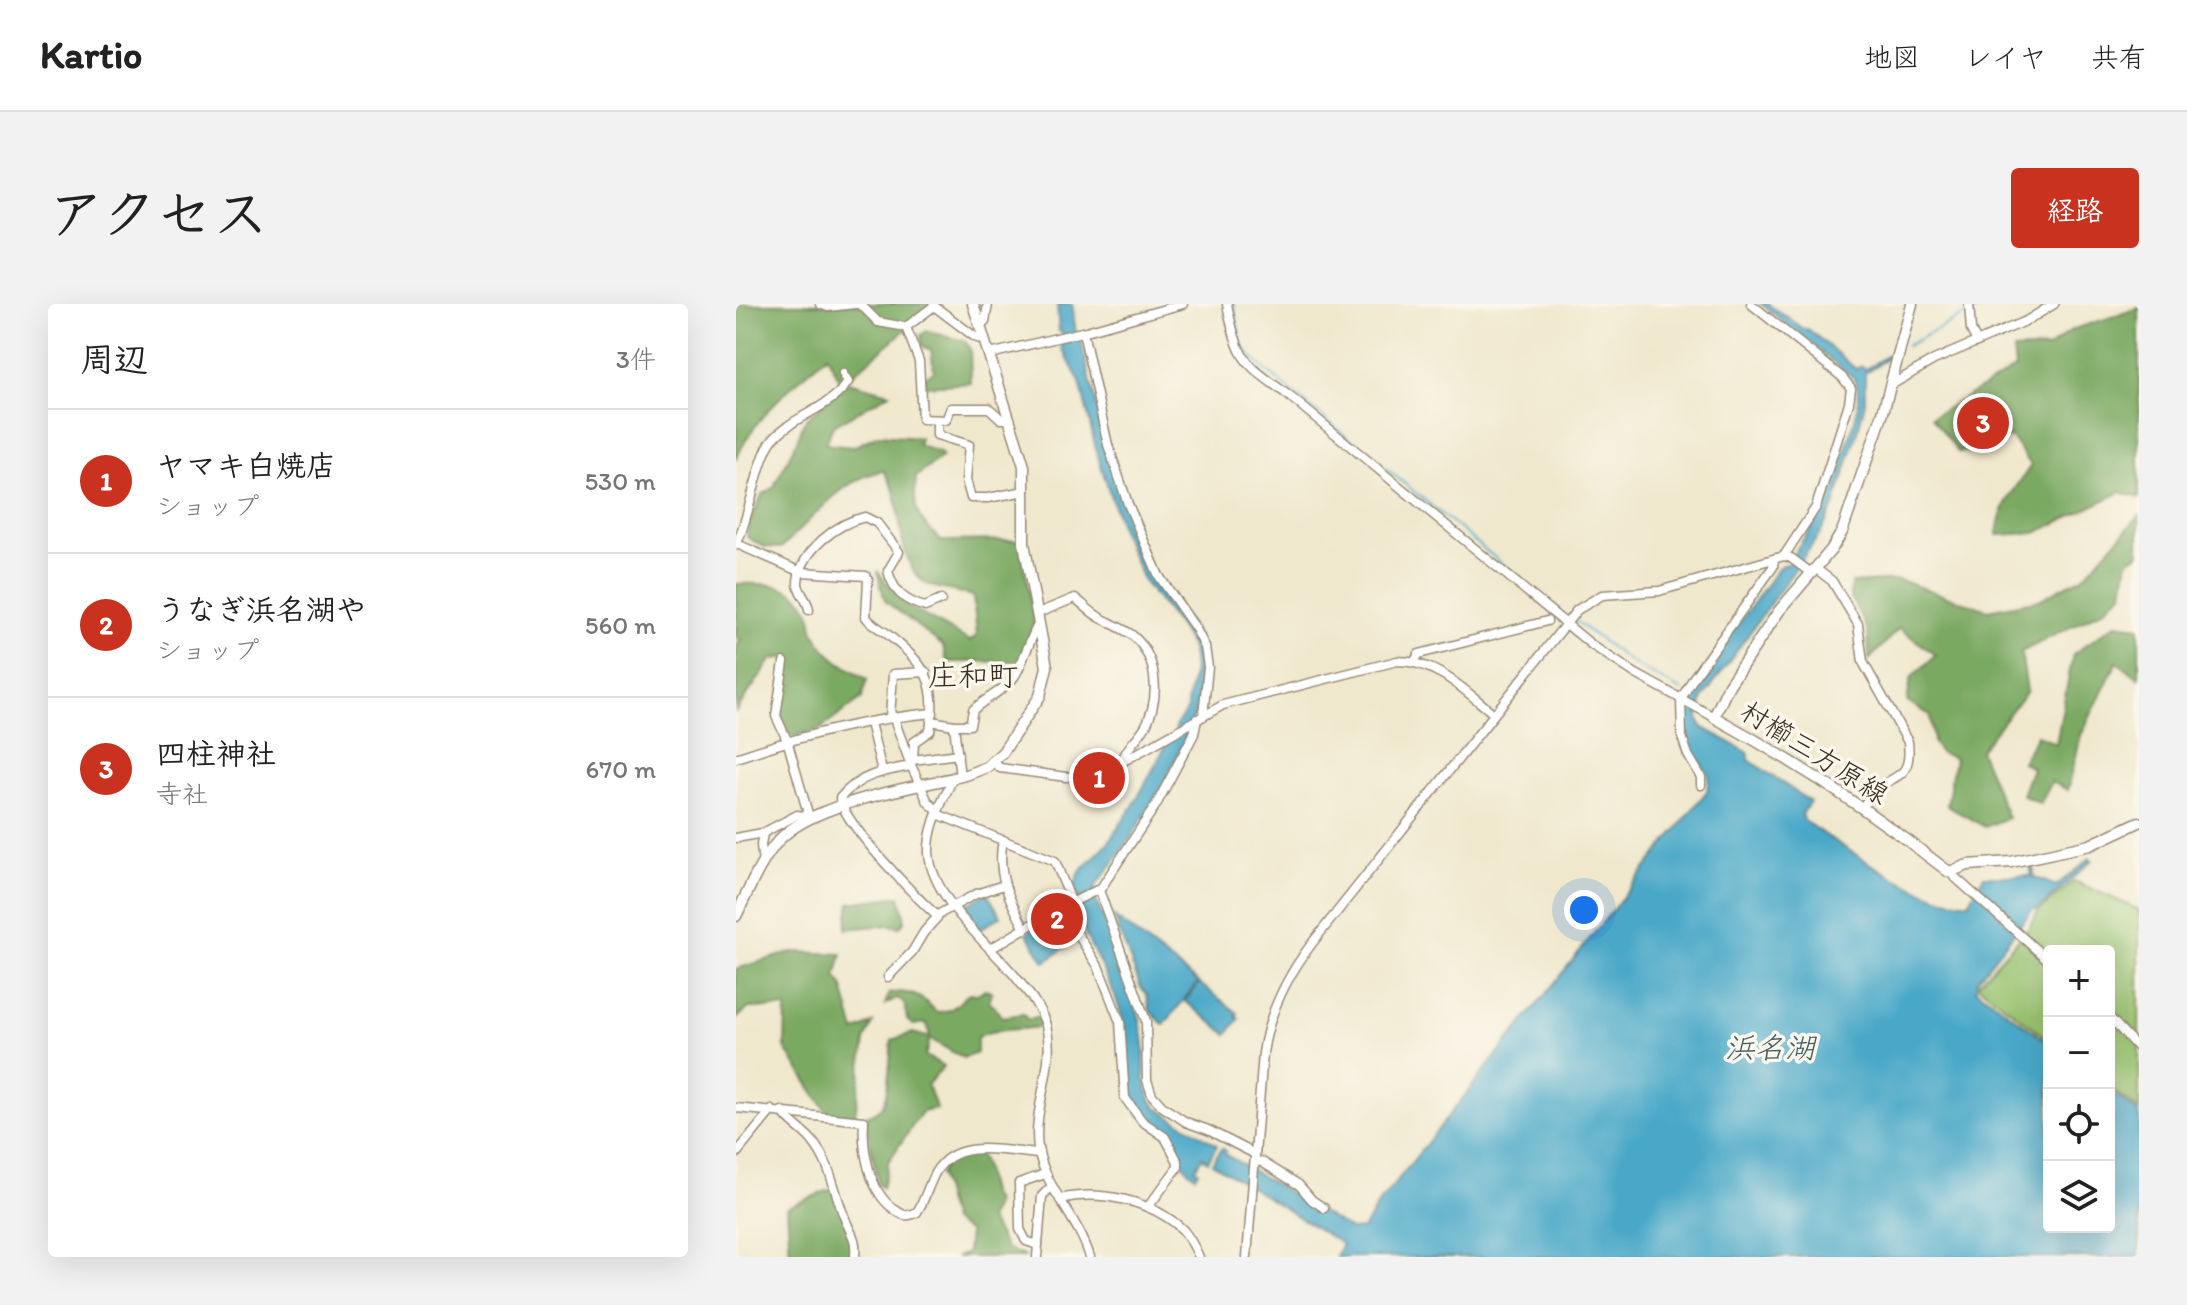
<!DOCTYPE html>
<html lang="ja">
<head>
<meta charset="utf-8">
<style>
  :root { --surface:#fff; --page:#f2f2f2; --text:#222; --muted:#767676; --line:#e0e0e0; --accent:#c8321e }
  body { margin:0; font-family:Itim,"Klee One",sans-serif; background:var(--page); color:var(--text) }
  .controls { position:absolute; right:24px; bottom:24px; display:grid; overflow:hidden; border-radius:8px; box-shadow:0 8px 32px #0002 }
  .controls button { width:72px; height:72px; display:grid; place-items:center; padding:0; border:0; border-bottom:2px solid var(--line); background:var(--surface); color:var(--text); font:40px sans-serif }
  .you { position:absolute; left:848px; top:606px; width:28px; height:28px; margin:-20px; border:6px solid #fff; border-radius:50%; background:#1a73e8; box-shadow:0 0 0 12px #1a73e833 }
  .badge { display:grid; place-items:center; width:52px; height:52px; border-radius:50%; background:var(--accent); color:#fff; font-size:26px; font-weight:700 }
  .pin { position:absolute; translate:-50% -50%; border:4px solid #fff; box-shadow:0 2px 8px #0006 }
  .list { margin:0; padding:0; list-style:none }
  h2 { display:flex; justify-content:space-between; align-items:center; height:104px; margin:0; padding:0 32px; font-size:34px }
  h2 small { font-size:26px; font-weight:400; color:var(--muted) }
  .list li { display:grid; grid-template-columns:52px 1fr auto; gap:24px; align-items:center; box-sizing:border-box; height:144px; padding:0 32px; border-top:2px solid var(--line) }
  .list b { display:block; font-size:30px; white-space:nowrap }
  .list p { margin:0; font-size:26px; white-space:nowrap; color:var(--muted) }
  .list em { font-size:26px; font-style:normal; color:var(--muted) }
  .icon { flex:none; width:44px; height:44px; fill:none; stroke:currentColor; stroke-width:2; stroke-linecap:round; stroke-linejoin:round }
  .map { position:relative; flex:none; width:1403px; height:953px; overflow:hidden; border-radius:8px }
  header { display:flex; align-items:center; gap:48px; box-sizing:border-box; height:112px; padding:0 40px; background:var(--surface); border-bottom:2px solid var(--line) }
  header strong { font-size:38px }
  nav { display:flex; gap:44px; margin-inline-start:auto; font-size:28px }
  .intro { display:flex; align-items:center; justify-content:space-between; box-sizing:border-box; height:192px; padding:0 48px }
  h1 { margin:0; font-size:56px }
  .button { padding:20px 36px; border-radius:8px; background:var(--accent); color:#fff; font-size:28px; font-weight:700 }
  main { display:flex; gap:48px; padding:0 48px }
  aside { flex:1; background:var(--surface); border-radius:8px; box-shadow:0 8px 32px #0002 }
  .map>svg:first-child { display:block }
  .green { fill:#99c36f; stroke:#6a7646; stroke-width:2 }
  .forest { fill:#7aa962; stroke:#5a6a40; stroke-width:2 }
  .water { fill:#49a8c8; stroke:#426973; stroke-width:2 }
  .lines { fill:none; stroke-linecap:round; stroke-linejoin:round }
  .stream { stroke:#49a8c8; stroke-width:2 }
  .minor-casing { stroke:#968976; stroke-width:11 }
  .major-casing { stroke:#968976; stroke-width:13 }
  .minor { stroke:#fff; stroke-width:8 }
  .major { stroke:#fff; stroke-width:10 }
  .labels { text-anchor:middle; stroke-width:7; stroke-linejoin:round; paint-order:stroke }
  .street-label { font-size:28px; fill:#3b2a1e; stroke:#fbf7ec }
  .neighbourhood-label { font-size:30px; fill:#3b2a1e; stroke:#fbf7ec }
  .water-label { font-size:30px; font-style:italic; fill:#415c62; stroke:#fbf7ec }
</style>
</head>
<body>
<header>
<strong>Kartio</strong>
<nav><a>地図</a><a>レイヤ</a><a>共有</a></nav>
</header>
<div class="intro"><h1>アクセス</h1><a class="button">経路</a></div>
<main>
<aside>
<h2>周辺<small>3件</small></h2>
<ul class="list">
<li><span class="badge">1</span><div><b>ヤマキ白焼店</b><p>ショップ</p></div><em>530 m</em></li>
<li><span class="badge">2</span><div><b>うなぎ浜名湖や</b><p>ショップ</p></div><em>560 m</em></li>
<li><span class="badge">3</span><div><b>四柱神社</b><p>寺社</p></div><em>670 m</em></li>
</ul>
</aside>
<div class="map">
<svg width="1403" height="953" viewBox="0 0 1403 953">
  <rect width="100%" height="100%" fill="#fbf7ec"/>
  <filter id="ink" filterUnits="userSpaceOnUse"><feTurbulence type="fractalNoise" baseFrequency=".0125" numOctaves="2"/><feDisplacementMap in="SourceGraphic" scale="16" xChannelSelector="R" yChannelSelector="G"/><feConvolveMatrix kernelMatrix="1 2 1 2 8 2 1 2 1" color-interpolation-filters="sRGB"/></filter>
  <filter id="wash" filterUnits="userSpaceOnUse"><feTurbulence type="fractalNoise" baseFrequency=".006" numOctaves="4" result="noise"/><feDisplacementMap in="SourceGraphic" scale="32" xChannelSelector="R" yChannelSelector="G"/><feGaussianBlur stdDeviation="1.8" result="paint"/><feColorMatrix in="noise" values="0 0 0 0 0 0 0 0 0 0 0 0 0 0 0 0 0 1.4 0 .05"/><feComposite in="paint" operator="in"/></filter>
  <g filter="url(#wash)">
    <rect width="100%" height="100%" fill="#f0e8cd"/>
    <path class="green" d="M1338,577L1403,606V806L1373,783V647H1313V736L1243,682V678L1292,625L1301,609Z"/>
    <g class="forest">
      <path d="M0,0H205L198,2L105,80L91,51C55,84 19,110 0,156Z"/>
      <path d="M1403,4V194L1385,188L1300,229L1261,231C1264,199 1279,187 1295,161L1274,132L1256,147L1222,148L1196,113L1279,64L1277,46L1312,44L1335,26Z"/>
      <path d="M191,27L229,37L234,45L235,79L189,82V75H186L198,67L195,46L186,42L185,31Z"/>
      <path d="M112,78L154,89L97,122L89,140L117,143L142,131L184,134L182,141L204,149L206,153L180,173C177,209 180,212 205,237L283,236L299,318L282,357L211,358L207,342L149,297L141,267L169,301L234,337L241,331L237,293C222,285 204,288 189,279C163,262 166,216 159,190C157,182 152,174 148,167C107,172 74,218 45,244L28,243L11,233L13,219L26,191L37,184L60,139L69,116Z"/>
      <path d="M1403,212V250L1392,257L1387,289L1368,306L1285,348L1291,387L1244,446L1272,514L1249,523L1211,502L1219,454L1204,449L1197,438L1194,411L1171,398L1175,374L1200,351L1163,324L1133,356L1132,327L1114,292L1116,279L1163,276L1252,306L1303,296L1348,272Z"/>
      <path d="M0,280C26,279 59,278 73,306C77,313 75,323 79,330C91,353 110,363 131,375L126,394L83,426L58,432L49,430L41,405L55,353L36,355L0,407V343L5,336L0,333Z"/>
      <path d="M1380,320L1403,323V374L1381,358L1345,431L1332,486L1316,478L1304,500L1286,491L1296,464L1286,458L1301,431L1320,440L1337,350Z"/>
      <path d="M164,592L169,616L164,623L153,621L110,625L114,599Z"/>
      <path d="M56,648L106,650L100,673L106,680L119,728L137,719L129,737L119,811L92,810L49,744L50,704H13L0,715V665Z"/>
      <path d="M248,686L256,688L253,696L266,713L288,710L291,716L303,712L308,722C287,727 260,723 241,733V749L227,754L194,735L189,752L208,762L191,781L201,805L186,808L152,858L146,884L142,880L129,813C134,810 142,807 146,802C153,793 154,750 156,736L177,729L194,734L191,719L177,721L171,716L169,701L162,694L149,700L153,690C172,684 189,694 200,708C218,708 222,699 233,689L241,690Z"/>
      <path d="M239,847C254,860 247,883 260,899L253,915L270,944L290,953H220L231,949L233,928L216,917L203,871L212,855Z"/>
      <path d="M100,883L115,926V953H54L51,903Z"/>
    </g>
    <g class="water">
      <path d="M321,0H336C339,12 337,30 345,37C364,113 380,205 420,274C437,303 469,327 468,363C467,425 398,534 359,583L358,593C377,637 403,694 408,740C410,764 404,784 421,804L481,841L472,857L466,853L459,865L462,867L459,872C444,863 443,847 432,833C425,824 412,819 404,810C382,783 396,752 388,721C381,689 364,661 350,632C346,623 347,612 344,602L346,600L337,585L344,568L371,540L397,502L432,438L439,434L440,421L452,405L451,399L458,366L456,345L444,324L408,278L386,228L361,149L344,78L326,44L327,29L323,27Z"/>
      <path d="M1025,0H1032C1044,10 1056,14 1066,25H1072L1120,65L1126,62L1129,65L1155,49L1156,51L1129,69V98L1121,131L1098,202L1084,230L967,394L962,414L966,423L1013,449V456L1074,498L1066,510L1068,517C1105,541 1189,601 1233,598L1248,572H1295V562H1297L1298,573L1320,582L1354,554L1356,556L1302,606L1297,605L1241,676L1240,685L1313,739V923H1373V786L1403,809V953H600L606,940L476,859L486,844L490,847L489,850L615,926L627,925L641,902L971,487L973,471C946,439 944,416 960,379L1044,262L1054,259C1060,241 1075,228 1084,211C1095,191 1123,113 1123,92C1123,85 1121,80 1118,74Z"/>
      <path d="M251,589L265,612L243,626L225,605Z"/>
      <path d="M378,613L462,678L428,721L414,707L411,690L405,684Z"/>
      <path d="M314,615L331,633L338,628L342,634L309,658L291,629Z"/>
      <path d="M463,679L502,709L500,712L503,715L491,730L449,697Z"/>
    </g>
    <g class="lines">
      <g class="stream">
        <path d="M498,0L506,41L520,58L824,307"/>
        <path d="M1237,8L1259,0"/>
        <path d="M1170,42L1231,10"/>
        <path d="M839,317L896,359L946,387"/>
      </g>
    </g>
  </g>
  <g filter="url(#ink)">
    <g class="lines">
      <defs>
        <g id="minor">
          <path d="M84,0L92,3L119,0"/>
          <path d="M121,0L125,1L142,18L170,23L183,57L186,115L210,116L215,104H253L265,115H274"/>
          <path d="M491,0C503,63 510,58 557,95L857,342L900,370L978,413"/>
          <path d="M1015,0L1106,73L1115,84L1113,99L1080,203L1048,252"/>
          <path d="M1233,0L1235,26L1241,38"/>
          <path d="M244,22L249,18L252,0"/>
          <path d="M170,23L198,2L239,33L249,37"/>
          <path d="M347,28L372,141L392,200L423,272L460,325L469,343L472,363L467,412"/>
          <path d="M254,50L350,27L447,0"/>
          <path d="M1155,81L1198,56L1292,16L1318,0"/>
          <path d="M201,117V131L233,141L230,176L235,194H252L289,187"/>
          <path d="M1,240L65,268L130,272L132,276L130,313C135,320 143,324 150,329C188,360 203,376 194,427L178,438L177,456L174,459L192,498L202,507"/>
          <path d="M0,241C13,216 22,152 37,135C58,111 94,105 112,78L107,70"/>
          <path d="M1079,264L1096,277L1122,320L1127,358L1172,438C1176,477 1159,468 1138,488C1133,493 1129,499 1126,505"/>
          <path d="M73,306C72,295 61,288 62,277C66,246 101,219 129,213L141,219L163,248L152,267C158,288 168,297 189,303L205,296"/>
          <path d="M302,309L339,294C347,300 354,308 363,313C374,319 386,324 396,331C421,352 424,389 412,417C406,432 389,443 386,458"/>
          <path d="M678,358L683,350L811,317"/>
          <path d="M157,412L174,459"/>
          <path d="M154,413L157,370L190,368"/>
          <path d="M195,417L218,421H234L237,406C249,394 267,388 278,373C286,362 294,334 303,319"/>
          <path d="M134,419L146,467"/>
          <path d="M218,421L224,473"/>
          <path d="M0,454C64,432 129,415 197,409"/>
          <path d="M177,456L222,450"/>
          <path d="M257,458L264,464L330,473L358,471L379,462L487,401L661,357C701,357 729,387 758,410"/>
          <path d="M175,462C147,467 123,471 104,494C107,519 180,593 201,612"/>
          <path d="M217,474C206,498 192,523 193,549C195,593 253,641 279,672C290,686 303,701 309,718C322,759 296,802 302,844C309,885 342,913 354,953"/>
          <path d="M965,481V473L952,451L946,433L945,395L958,373L1037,263L1038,255"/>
          <path d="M201,510L319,557L336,599"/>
          <path d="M0,534L27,529L61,511L73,513L51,436L40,412L48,358"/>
          <path d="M267,536C260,570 273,595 289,625"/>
          <path d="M27,560L25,541L27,529"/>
          <path d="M1213,568L1313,657"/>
          <path d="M363,586L410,717L411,776L416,791L427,803L450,818L472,826L519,850"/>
          <path d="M325,604L362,662L384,718L389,794L406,817L429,833L442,858V863L412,903"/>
          <path d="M254,645L315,609L365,584L420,501L458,430L461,415"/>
          <path d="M152,673L176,648L188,628L205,609L240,590L268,581"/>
          <path d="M1373,713L1403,745"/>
          <path d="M0,804L128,817C126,845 133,888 158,905C166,911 171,914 181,908C189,896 192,882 199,869C220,832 270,848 303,850"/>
          <path d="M46,807C54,820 68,826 77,838C96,862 97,885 108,912C114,930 121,932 119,953"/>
          <path d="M0,850L36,806"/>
          <path d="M519,857L526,858L563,881L576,896L588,904"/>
          <path d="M324,895C364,885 417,897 447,926C454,934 459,944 463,953"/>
          <path d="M302,941L290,937L284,925L283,879L309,870"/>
          <path d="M301,953L306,892L315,883"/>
          <path d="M511,953L527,749C533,707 551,672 577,638L841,306L866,291L923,287L1048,252L1055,254L1075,269"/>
        </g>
        <g id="major">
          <path d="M1176,0L1146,112L1106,228L1095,246L1043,307L993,381L978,413C1060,458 1139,510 1213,568L1232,561L1275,558L1354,541L1403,518"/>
          <path d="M0,612C13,586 24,557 43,536C77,498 180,483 230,471L251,463L267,448L304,392L311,363L288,239V162L237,0"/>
        </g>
      </defs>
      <use href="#minor" class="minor-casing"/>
      <use href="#major" class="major-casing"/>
      <use href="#minor" class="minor"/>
      <use href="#major" class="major"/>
    </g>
  </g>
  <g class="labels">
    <g class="street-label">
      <text transform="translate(1079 448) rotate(32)" y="10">村櫛三方原線</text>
    </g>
    <g class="neighbourhood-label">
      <text x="237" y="382">庄和町</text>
    </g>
    <g class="water-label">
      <text x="1034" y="754">浜名湖</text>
    </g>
  </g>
</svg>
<div class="controls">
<button>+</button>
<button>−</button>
<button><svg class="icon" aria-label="locate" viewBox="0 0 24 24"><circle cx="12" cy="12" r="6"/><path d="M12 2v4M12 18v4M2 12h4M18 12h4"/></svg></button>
<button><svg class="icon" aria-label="layers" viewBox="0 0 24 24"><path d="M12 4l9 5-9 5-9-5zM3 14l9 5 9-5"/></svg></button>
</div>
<div class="you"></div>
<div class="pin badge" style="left:363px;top:474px">1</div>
<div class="pin badge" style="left:321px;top:615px">2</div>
<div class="pin badge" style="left:1247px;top:119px">3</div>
</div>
</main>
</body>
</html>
